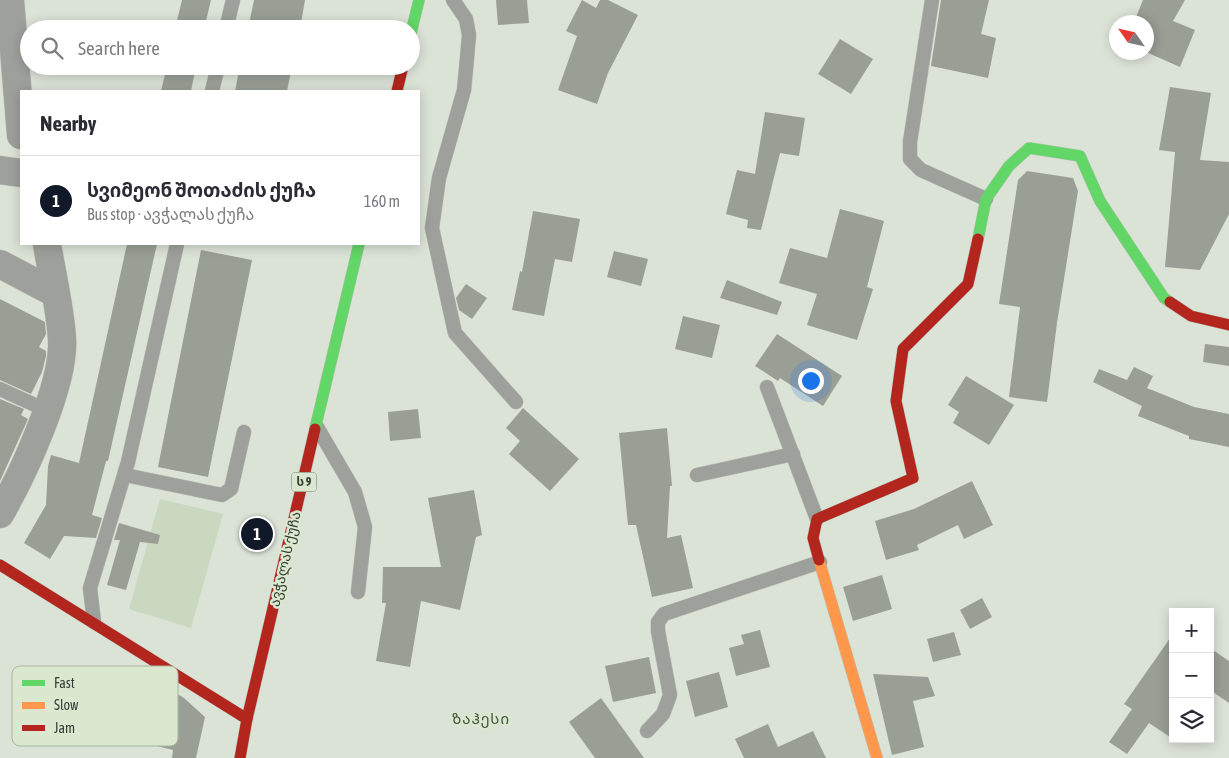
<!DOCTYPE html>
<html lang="en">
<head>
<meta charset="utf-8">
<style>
  :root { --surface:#fff; --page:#f2f2f3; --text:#2b2b33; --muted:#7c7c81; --line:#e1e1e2; --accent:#111827 }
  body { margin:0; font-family:"Asap Condensed","Noto Sans Georgian",sans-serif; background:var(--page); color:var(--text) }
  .controls { position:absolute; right:15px; bottom:15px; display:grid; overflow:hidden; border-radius:0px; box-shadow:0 2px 12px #0003 }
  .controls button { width:45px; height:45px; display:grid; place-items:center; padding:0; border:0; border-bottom:1px solid var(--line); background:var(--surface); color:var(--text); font:25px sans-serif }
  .compass { position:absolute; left:1109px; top:15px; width:45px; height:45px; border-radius:50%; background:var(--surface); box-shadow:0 2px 12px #0003; rotate:304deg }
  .you { position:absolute; left:810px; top:380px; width:18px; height:18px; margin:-12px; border:4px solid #fff; border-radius:50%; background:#1a73e8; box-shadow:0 0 0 8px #1a73e833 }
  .badge { display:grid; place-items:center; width:32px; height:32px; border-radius:50%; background:var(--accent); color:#fff; font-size:16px; font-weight:700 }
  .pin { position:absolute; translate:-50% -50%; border:2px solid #fff; box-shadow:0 1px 5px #0006 }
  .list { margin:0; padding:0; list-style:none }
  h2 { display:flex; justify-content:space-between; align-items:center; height:65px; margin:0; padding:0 20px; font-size:21px }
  h2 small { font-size:16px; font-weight:400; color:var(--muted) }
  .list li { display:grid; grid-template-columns:32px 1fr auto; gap:15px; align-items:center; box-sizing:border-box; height:90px; padding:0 20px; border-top:1px solid var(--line) }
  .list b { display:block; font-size:19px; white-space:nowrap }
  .list p { margin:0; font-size:16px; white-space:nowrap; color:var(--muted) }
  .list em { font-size:16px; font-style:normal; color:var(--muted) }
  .icon { flex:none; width:28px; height:28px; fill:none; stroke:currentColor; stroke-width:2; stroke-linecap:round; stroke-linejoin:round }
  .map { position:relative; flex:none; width:1229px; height:758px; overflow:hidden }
  .search { position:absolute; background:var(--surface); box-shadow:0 2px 12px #0003; left:20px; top:20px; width:400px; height:55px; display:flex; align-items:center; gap:12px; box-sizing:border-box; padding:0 18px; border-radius:28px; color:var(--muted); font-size:19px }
  .panel { position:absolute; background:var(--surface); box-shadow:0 2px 12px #0003; left:20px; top:90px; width:400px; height:155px; border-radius:0px }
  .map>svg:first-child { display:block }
  .green { fill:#cad8bf }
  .building { fill:#9a9f96 }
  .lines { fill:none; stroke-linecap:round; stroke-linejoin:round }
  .lane-casing { stroke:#bbc0b7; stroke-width:15 }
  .street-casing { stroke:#bbc0b7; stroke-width:29 }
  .fast-casing { stroke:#bbc0b7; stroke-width:12 }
  .slow-casing { stroke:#bbc0b7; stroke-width:12 }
  .jam-casing { stroke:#bbc0b7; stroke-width:12 }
  .lane { stroke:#9ea19b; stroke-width:14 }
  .street { stroke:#9ea19b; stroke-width:28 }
  .fast { stroke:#63d668; stroke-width:11 }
  .slow { stroke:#ff974d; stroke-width:11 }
  .jam { stroke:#b3261e; stroke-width:11 }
  .labels { text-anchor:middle; stroke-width:5; stroke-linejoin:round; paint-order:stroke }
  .shield { fill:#dae8d0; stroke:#697164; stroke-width:1 }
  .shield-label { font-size:12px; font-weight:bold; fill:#393e35 }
  .street-label { font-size:14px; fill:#393e35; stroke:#dae8d0 }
  .neighbourhood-label { font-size:15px; letter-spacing:1px; fill:#46523e; stroke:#dae8d0 }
  .key { fill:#dae8d0; stroke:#aab5a2; stroke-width:1 }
  .key-label { font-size:14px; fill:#393e35 }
</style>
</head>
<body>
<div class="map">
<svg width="1229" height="758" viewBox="0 0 1229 758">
  <rect width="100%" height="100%" fill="#dbe2d6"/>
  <path class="green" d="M160,499L223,514L191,628L129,609Z"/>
  <g class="building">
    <path d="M182,0H211L204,29H175Z"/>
    <path d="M254,0H305L300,29H248Z"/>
    <path d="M496,0H527L529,23L498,25Z"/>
    <path d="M582,0L596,8L600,0H608L638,15L608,73L597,104L558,90L577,36L566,31Z"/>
    <path d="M941,0H989L981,34L996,38L988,78L931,66Z"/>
    <path d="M1143,0H1185L1173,21L1195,30L1180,67L1146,52V22H1134Z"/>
    <path d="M840,39L873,59L851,94L818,74Z"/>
    <path d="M167,66H196L191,91H161Z"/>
    <path d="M240,66H292L287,91H235Z"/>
    <path d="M1170,87L1211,93L1200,160L1229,162V214L1200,270L1165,267L1175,152L1159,150Z"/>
    <path d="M765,112L805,118L799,156L780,153L761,230L747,228L748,220L726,214L737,170L755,174Z"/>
    <path d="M1027,171L1073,178L1078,191L1057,323L1047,402L1009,397L1020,307L999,304L1018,180Z"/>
    <path d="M840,209L884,221L867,287L873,289L857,340L807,325L817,294L779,283L790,248L827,258Z"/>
    <path d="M533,211L580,219L572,262L555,259L544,316L512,310L520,271L522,272Z"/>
    <path d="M127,244H157L108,461H106L92,515L102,518L96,538L64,536L50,559L24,543L46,505L48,466L51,455L79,463Z"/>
    <path d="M201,250L252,260L208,477L158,467Z"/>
    <path d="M614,251L648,259L641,286L607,277Z"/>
    <path d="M727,280L782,302L777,315L720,298Z"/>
    <path d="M466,284L487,298L472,319L459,310L456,298Z"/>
    <path d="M0,299L45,322L46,334L39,347L46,351V356L42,372L31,394L0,380Z"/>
    <path d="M683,316L720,325L712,358L675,349Z"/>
    <path d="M777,334L842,376L823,406L780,378L778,381L755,366Z"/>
    <path d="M1205,344L1229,347V366L1203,362Z"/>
    <path d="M1134,367L1153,376L1147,388L1194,407L1229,414V447L1189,439V436L1138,416L1142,406L1093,382L1099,369L1127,380Z"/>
    <path d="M966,376L1014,405L989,445L953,423L959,412L948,405Z"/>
    <path d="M0,399L24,409L21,415L28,419L0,481Z"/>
    <path d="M523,408L579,459L550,491L509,454L520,441L506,428Z"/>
    <path d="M418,409L421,438L390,441L388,412Z"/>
    <path d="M667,428L672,486H670L667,538L681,535L693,588L652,597L636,525H628L619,433Z"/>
    <path d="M972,481L993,525L964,539L958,525L917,545L919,550L886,560L875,521L914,509Z"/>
    <path d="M474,490L482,535L476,537L460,610L421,601L410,667L376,661L386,603H382L383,567H441L428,498Z"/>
    <path d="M119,523L160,535L158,544L140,542L126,590L107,585L120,540H114Z"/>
    <path d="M882,575L892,609L853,621L843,587Z"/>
    <path d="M982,598L992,617L970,629L960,610Z"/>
    <path d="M760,630L770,667L736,676L729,648L744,644L741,635Z"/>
    <path d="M954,632L961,655L933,662L927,639Z"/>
    <path d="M1173,634V739L1149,723L1127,754L1109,742L1132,709L1124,704Z"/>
    <path d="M1210,648L1229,661V703L1210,690Z"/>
    <path d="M649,657L656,693L613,702L605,666Z"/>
    <path d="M719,672L728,707L695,717L686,681Z"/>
    <path d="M873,674L928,677L935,696L913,701L924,747L892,755Z"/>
    <path d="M153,679L184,698L205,717L196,758H172L173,750L157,746L138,696Z"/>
    <path d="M601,698L644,758H595L569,722Z"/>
    <path d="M768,724L778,747L813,731L826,758H744L735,739Z"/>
  </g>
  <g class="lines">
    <defs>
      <g id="lane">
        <path d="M453,0L466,19L469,35L467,58L464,90L439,178L432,228L455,333L516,402"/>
        <path d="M932,0L910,142V159L921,170L986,199"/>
        <path d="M226,29L233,0"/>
        <path d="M212,91L218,66"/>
        <path d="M767,387L817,519"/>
        <path d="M0,389L46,410"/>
        <path d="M317,427L355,492L365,527L358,592"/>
        <path d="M125,475L222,495L231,489L244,432"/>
        <path d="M697,475L793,454"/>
        <path d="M94,622L90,588L128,462L177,244"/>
        <path d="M647,731L663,714L670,695L658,631V622L664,614L820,562"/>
      </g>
      <g id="street">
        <path d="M10,0L21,135"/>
        <path d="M0,170L21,173"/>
        <path d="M0,264L55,293"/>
        <path d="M0,514C23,474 65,384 62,339C60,307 52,275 47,244"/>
      </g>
      <g id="fast">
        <path d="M411,33L419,0"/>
        <path d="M978,239L986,199L1009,166L1029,148L1080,156L1100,201L1164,298L1170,302"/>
        <path d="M315,429L359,244"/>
      </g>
      <path id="slow" d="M819,560L877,758"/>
      <g id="jam">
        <path d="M397,91L403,66"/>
        <path d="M1170,302L1191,316L1229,325"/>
        <path d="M819,560L813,538L817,519L913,478L896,401L903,349L968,284L978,239"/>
        <path d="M0,565L247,719"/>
        <path d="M240,758L247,719L315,429"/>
      </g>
    </defs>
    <use href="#lane" class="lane-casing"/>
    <use href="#street" class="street-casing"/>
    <use href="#fast" class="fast-casing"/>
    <use href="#slow" class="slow-casing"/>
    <use href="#jam" class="jam-casing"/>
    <use href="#lane" class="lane"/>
    <use href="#street" class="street"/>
    <use href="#fast" class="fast"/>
    <use href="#slow" class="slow"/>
    <use href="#jam" class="jam"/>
  </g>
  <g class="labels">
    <rect class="shield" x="291.5" y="472.5" width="25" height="19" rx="4"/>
    <g class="shield-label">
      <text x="304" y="486">ს 9</text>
    </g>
    <g class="street-label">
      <text transform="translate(285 559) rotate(-77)" y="5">ავჭალას ქუჩა</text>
    </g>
    <g class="neighbourhood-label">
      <text x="481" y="724">ზაჰესი</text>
    </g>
  </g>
  <rect x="12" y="666" width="166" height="80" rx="8" class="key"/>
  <rect x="22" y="680" width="23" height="6" fill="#63d668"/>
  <rect x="22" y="702" width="23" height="7" fill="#ff974d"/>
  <rect x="22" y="725" width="23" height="6" fill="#b3261e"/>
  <g class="key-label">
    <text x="54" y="688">Fast</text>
    <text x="54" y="710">Slow</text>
    <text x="54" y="733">Jam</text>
  </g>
</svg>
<div class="controls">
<button>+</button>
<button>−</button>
<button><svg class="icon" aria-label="layers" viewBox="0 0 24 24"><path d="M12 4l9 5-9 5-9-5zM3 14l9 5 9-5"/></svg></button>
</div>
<svg class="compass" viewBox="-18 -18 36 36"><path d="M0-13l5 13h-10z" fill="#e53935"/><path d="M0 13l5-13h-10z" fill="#7c7c81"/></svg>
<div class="you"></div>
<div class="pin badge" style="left:257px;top:534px">1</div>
<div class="search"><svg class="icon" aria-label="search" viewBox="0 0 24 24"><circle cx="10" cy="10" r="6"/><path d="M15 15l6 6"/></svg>Search here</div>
<section class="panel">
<h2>Nearby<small></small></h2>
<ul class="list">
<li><span class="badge">1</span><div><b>სვიმეონ შოთაძის ქუჩა</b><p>Bus stop · ავჭალას ქუჩა</p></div><em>160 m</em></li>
</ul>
</section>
</div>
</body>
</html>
